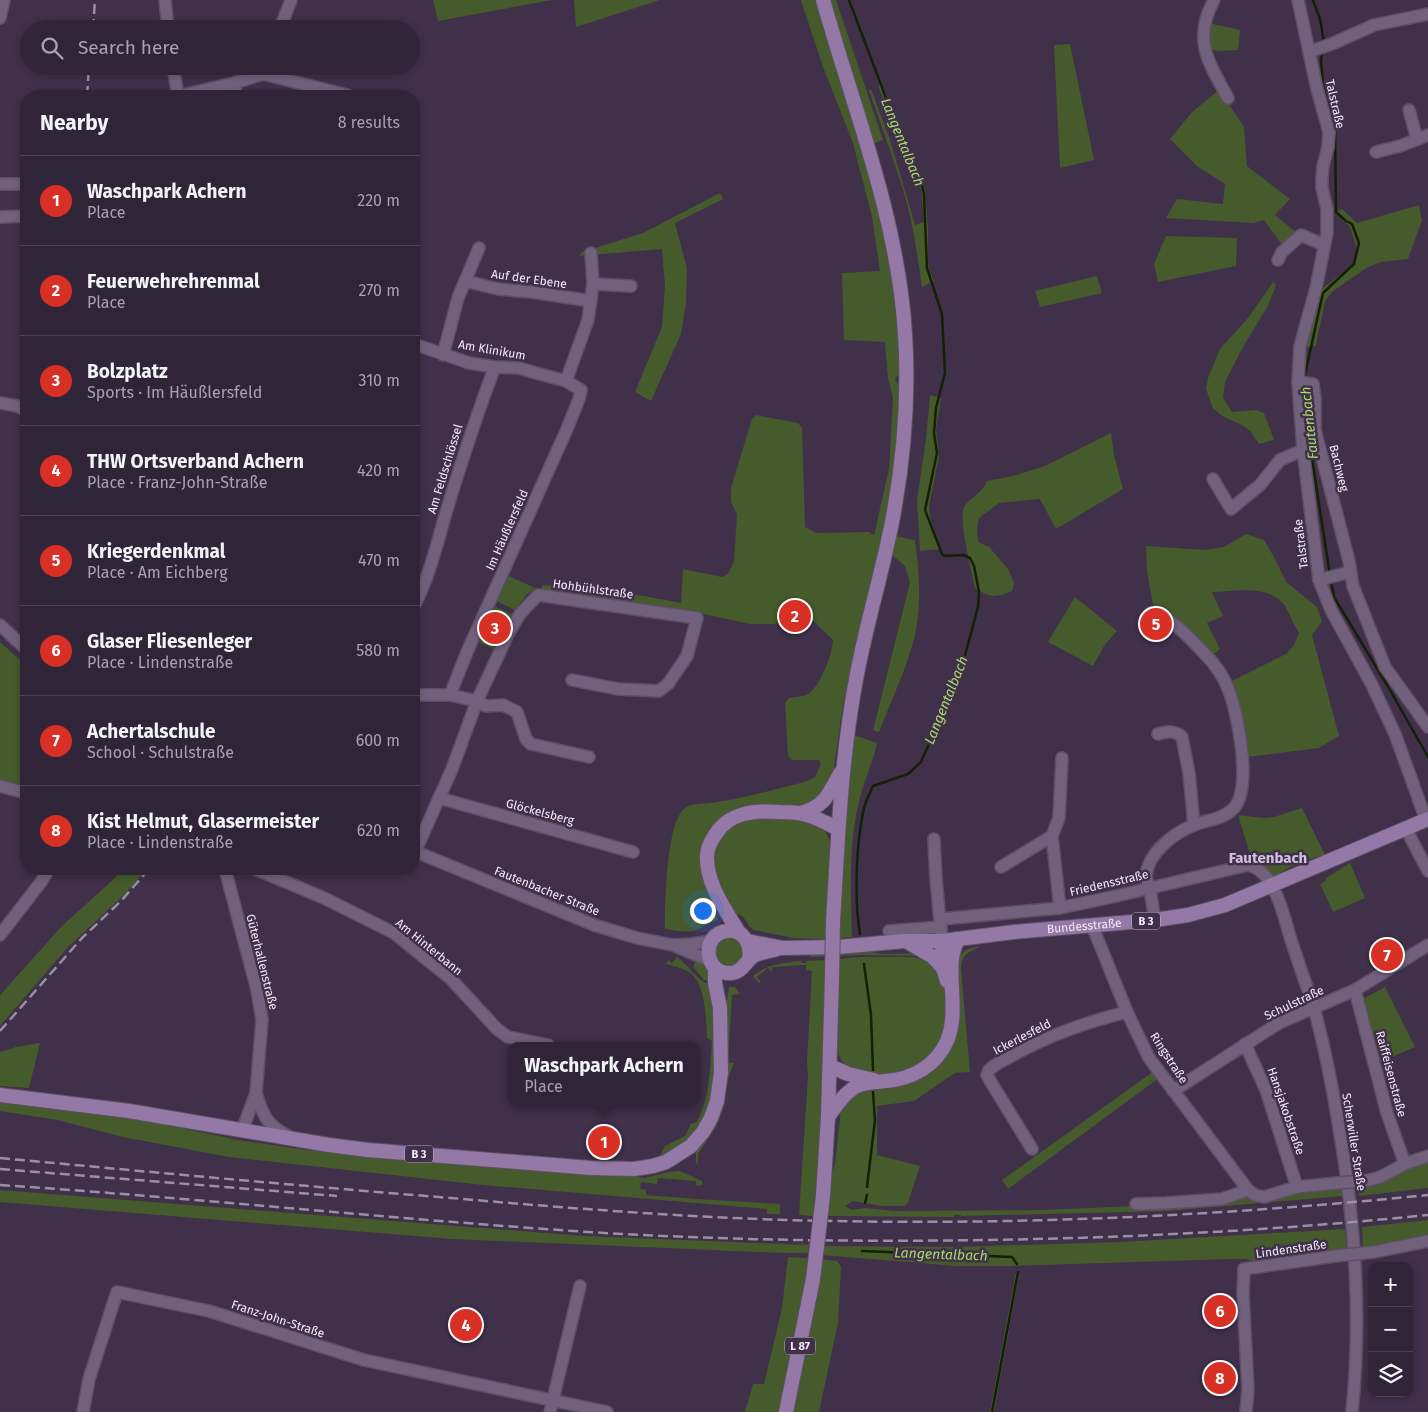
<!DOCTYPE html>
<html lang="en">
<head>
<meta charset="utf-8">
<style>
  :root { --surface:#302438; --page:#3c3043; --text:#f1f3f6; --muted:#a8a4ae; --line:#4b4153; --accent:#d93025 }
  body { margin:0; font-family:"Fira Sans",sans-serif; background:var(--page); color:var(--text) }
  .controls { position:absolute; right:15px; bottom:15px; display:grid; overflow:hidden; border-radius:10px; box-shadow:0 2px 8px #0003 }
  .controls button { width:45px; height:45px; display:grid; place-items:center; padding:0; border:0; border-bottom:1px solid var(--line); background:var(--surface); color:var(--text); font:25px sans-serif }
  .you { position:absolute; left:702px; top:910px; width:18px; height:18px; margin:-12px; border:4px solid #fff; border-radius:50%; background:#1a73e8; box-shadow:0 0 0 8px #1a73e833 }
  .badge { display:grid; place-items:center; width:32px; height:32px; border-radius:50%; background:var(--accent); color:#fff; font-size:16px; font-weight:700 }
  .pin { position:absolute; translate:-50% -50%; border:2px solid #fff; box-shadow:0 1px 5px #0006 }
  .popup { position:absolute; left:508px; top:1042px; width:192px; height:65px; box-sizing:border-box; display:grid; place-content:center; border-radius:10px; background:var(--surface); filter:drop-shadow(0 1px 4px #0005); font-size:16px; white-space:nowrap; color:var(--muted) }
  .popup b { font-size:19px; color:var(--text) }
  .popup::after { content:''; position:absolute; left:50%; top:100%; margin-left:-10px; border:10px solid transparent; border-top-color:var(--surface) }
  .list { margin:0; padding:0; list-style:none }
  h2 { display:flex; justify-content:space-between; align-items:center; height:65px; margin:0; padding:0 20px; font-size:21px }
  h2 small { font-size:16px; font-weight:400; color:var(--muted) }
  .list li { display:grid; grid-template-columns:32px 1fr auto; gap:15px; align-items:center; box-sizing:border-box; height:90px; padding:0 20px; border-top:1px solid var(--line) }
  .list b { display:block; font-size:19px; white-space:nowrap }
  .list p { margin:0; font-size:16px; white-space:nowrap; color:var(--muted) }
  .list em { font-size:16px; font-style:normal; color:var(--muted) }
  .icon { flex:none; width:28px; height:28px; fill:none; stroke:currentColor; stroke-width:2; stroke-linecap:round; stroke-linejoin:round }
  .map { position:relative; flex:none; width:1428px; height:1412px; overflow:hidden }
  .search { position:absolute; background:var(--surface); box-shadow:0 2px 8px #0003; left:20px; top:20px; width:400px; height:55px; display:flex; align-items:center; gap:12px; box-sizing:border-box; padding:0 18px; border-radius:28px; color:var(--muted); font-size:19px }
  .panel { position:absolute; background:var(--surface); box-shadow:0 2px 8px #0003; left:20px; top:90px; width:400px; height:785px; border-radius:20px }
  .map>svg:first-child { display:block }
  .green { fill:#455b2b }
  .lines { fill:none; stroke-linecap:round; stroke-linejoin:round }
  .stream { stroke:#142004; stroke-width:2.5 }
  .minor-casing { stroke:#5d4f65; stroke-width:14 }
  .major-casing { stroke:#5d4f65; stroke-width:16 }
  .minor { stroke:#72617d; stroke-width:11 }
  .major { stroke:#9478a6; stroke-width:14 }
  .rail { stroke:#9c8fa5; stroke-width:2.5; stroke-dasharray:10 5; stroke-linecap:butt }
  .minor-bridge-casing { stroke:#5d4f65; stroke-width:14; stroke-linecap:butt }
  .major-bridge-casing { stroke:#5d4f65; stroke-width:16; stroke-linecap:butt }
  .minor-bridge { stroke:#72617d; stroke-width:11 }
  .major-bridge { stroke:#9478a6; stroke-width:14 }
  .labels { text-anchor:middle; stroke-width:5; stroke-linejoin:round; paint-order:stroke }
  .shield { fill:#40304a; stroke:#bfb3c7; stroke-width:1 }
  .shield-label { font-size:11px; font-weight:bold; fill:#f5ebfc }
  .street-label { font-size:12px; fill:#f5ebfc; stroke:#40304a }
  .water-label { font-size:14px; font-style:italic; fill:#a7dc68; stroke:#40304a }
  .quarter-label { font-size:15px; font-weight:bold; fill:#d3c0e0; stroke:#40304a }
</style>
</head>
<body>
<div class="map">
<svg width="1428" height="1412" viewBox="0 0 1428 1412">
  <rect width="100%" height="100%" fill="#40304a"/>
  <g class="green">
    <path d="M433,0H552L438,21Z"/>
    <path d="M574,0H660L576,27Z"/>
    <path d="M801,0H817L863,144L894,273L902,374L896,377L895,380L901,388L895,468L881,548L843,704L832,781L816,803L716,825L711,894L718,920C710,922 705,926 699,929C688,934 675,930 665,929C665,904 666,825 684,809C690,803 702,804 710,803C743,799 776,789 808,781L815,777L821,764L819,760H792L788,756L785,703L789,698C795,697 803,697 808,694C821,685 832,655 833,640L809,617L799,612L783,621L774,624H750L681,609L541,591L543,585L644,596L681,603L683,569L722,577L728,574L734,561L737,514L731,502V488L752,419L756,415L798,423L802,428L805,527L816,533L869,532L874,536L889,468L893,398L888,378L885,342L844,340L842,273L880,271L872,217L853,143L823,67Z"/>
    <path d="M826,0H836L883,140L872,144Z"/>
    <path d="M1208,23L1240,30L1238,50L1218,51L1210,49Z"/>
    <path d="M1070,44L1094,160L1060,168L1054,45Z"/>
    <path d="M882,84L925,189L928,229V259L929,269L934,281L922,287C918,259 914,231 907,203C896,165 882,128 869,90L871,89L890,140L915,225L924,222L921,190L878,86Z"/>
    <path d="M1219,90L1244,127L1247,166L1290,199L1275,215L1297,233L1283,246L1264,220L1253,223L1166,218L1177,199L1223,204L1225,184L1197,166L1170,139L1192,112Z"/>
    <path d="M720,193L723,199L675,223L687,269L686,303L681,334L651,401L635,392L662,327L665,286L662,249L579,256L582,252L643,233Z"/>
    <path d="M1419,205L1422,220L1408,259L1381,262L1368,267L1333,291L1325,301L1316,345L1306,348L1318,292L1354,264L1357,249L1350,227L1335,213L1342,209L1357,223Z"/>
    <path d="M1166,236L1237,238L1236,266L1158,282L1154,264Z"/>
    <path d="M1097,276L1102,293L1040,307L1035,291Z"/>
    <path d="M1273,282L1276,285L1268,306L1244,345L1225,382L1223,398L1232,412L1256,410L1264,413L1274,440L1259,444L1251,432L1244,426L1222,416L1213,408L1206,389L1208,378L1220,349L1248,318Z"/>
    <path d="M930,395L941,398L936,429L939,457L929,506L930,518L941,549L920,551L917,500L926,439Z"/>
    <path d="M1111,433L1114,455L1123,489L1056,529L1040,499L999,503L979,518L977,528L978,542L989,547L1008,569L1014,583L1012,591C995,598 991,598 975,588C972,573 958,519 964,507C969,498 982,494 987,481L1013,476L1045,466Z"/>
    <path d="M1246,534L1264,540L1275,559L1286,582L1317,607L1322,621L1312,635L1339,736L1319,748L1247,757L1230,682L1286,654L1294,645L1299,633C1294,625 1290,615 1285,606C1270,584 1235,591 1212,592L1223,616L1207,623L1220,649L1211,657L1154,610L1147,572L1146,546L1204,550L1224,547Z"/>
    <path d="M895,536L915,540C919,571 922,604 915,635C907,669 891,700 879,732L873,730L910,582L905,566L890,553Z"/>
    <path d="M509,576L537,589L527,594L515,610L497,601Z"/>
    <path d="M1075,597L1117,631L1104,646L1093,666L1048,642Z"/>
    <path d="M494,606L512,614L495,650L477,642Z"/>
    <path d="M0,642L26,665V789L0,782Z"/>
    <path d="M854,735L877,743C873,763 863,782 859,802C848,846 851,893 852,937L838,938L839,904Z"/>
    <path d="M1302,808L1325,855C1305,860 1290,865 1273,878L1253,864L1238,815L1264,818L1274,817Z"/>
    <path d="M748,818H804L824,828L830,841L825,939L793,938L754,930C745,925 745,911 733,915L712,870V856L721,835L734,823Z"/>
    <path d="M1350,863L1365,898L1333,912L1320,884L1326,881V878Z"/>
    <path d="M122,869L146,870L126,893L68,947L0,1026V995L62,926L116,877Z"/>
    <path d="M735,937L745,950L739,965L722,968L712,954L719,939Z"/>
    <path d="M979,946H980C969,954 963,951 961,968L970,1072L955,1073L914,1101L877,1106V1155L920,1166L908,1203L904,1206H881L853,1201L845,1206L851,1210L865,1208L894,1211L1042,1210L1157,1205L1342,1187L1343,1196L1166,1211L961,1216V1215H954V1217L826,1216V1192L835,1164L841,1109L854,1092L942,1059L956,961L965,950Z"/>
    <path d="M860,950L882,954L919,953L920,956L860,955L810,957L809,956L824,952Z"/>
    <path d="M677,957C690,966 697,982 712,985C716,1047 731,1129 659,1158L665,1146L685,1136L691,1124L697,1122C710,1097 710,1069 712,1041L707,1038C706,1020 706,983 689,972C682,968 674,966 666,964L668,960L672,963Z"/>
    <path d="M861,957H913L934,962C937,969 941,976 944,983C948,995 948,1009 946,1021C945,1027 945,1035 942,1040C939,1047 931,1056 925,1061C906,1078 845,1084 838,1052V959Z"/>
    <path d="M696,958C707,964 709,970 712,982L704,980L693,967Z"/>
    <path d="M826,960L822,1112L817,1195H815L813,1216L799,1215L808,1076L807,1061L812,971L806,970V965L772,967V972L768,968L757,977L761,982L759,983L753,976C768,964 782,963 801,961V963H806V961Z"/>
    <path d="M729,987H735L740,994L732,995L728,1062L734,1063L728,1079L723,1110L716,1127L698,1154V1165L696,1162V1152L707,1136Z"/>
    <path d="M1385,987L1415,1047L1378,1063L1363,999Z"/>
    <path d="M40,1043L29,1088L0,1086V1052L16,1047Z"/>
    <path d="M1154,1071L1159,1078L1008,1189L1002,1180Z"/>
    <path d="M0,1101L109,1113L238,1140L313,1151V1148L616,1174L645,1178L668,1172L680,1171L702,1181L703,1185L696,1186V1181L658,1178L657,1184L641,1182L640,1189L646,1190V1195L696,1199L780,1204V1214H767V1209L483,1185L229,1157L123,1137L58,1120L0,1111Z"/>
    <path d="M1428,1160V1188L1359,1196L1358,1185L1389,1178L1411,1166Z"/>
    <path d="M0,1190L584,1236L810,1245L808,1253H784L452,1239L0,1202Z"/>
    <path d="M1428,1220V1238L1363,1249L1362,1227Z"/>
    <path d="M1345,1229L1347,1252L1261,1264L1246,1259H1232L1009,1266H956L821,1255L822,1246L955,1247L1120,1242Z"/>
    <path d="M788,1257L808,1258L805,1279H807L781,1412H745L753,1384H764L782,1308Z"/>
    <path d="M821,1259L837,1261L841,1267L838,1323L819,1412H791Z"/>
    <path d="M1016,1272L1019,1275L994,1412H990Z"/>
  </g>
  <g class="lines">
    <g class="stream">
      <path d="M849,0L897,127L922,185L924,195L927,268L942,314L945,373L936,408L934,433L937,453L925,510L942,554L945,556L963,555L970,558L974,566L979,592L978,607L964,659L955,686L921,762L908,774L873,786C870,793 866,800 864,808C856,844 854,898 860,934"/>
      <path d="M1313,0L1320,19L1324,42"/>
      <path d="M1304,379L1323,293L1354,264L1359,243L1352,224L1346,221L1336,212L1335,128L1323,83L1321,61L1322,52"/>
      <path d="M1305,387V407"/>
      <path d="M1306,420L1330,575"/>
      <path d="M1331,580L1334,597L1387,685L1428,757"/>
      <path d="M864,964L871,1015L873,1070"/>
      <path d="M867,1187L875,1120L873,1092"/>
      <path d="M865,1203L867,1195"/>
      <path d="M862,1251L1012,1257L1017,1264"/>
      <path d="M992,1412L1018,1272"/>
    </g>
    <defs>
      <g id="minor">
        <path d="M165,0L168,29"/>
        <path d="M1214,0C1192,40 1209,63 1228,98"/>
        <path d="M1298,0L1317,89L1329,132L1328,147L1323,166L1322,178V188L1327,209V233L1316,288L1300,346L1298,382L1303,450L1319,580L1331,610L1371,683L1395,734L1426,820"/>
        <path d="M0,18L4,0"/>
        <path d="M280,29L291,0"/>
        <path d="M1309,52L1334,43L1374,25L1428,14"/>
        <path d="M173,66L178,96"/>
        <path d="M263,74L347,95"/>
        <path d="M234,83L237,96"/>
        <path d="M179,96L234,83L263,74"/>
        <path d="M1409,110L1417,139"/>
        <path d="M1376,152L1400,146L1428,135"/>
        <path d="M0,184H26"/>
        <path d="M0,217L26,216"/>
        <path d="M1278,260L1282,252L1301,235L1324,245"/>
        <path d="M465,281L498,289L531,292L591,301"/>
        <path d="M593,284L631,286"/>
        <path d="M414,344L469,363L495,367L519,368L536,373L566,381L581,390L579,399L567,429L467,652L450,695"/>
        <path d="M443,355L458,298L479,248"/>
        <path d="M566,381L588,320L593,284L591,253"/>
        <path d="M1298,382L1313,384L1315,398V430L1349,561L1353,586L1385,667L1428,727"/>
        <path d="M0,403L17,406L26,411"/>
        <path d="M1213,479L1231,509L1260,485L1280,460L1303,450"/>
        <path d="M1319,580L1350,572"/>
        <path d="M414,606C429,578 436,547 445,516C460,466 476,416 495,367"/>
        <path d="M1150,613C1166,612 1193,641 1204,653C1214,663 1224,677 1229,691C1238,715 1253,789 1233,809C1223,819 1207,820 1194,825C1174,833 1149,852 1146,875C1146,880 1149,885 1150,890C1152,900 1153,910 1155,920"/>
        <path d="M0,625L26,649"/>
        <path d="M414,695H450L477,701L486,706L503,705L517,712L526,739L531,744L589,757"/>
        <path d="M1158,734C1167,731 1175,730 1182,737L1189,773L1194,825"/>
        <path d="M0,786L26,793"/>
        <path d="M439,798L633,852"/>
        <path d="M1406,829L1428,871"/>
        <path d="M934,839L936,879L942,941"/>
        <path d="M414,851L594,925L637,938L673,945L692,944L711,941"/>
        <path d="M415,852L452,769L477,701L509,632L520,614L538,595L697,618L687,656L668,684L659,691L618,689L572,680"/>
        <path d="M1001,867L1052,836"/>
        <path d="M225,869L257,990L262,1020L256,1093L242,1131"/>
        <path d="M255,869L324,898L394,933L451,979L497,1029L508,1037L548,1045"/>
        <path d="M1060,908L1052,836L1059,818L1062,758"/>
        <path d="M941,919L1060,908L1112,897L1248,865C1276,871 1284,919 1292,943C1299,965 1307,986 1314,1008C1324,1045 1332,1084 1338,1122C1355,1218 1362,1316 1352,1412"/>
        <path d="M1092,925L1127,1012L1149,1058L1248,1190L1255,1195L1264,1197L1297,1187L1337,1183"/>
        <path d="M889,931L941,927"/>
        <path d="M0,935L41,882L49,869"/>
        <path d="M677,947L709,960"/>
        <path d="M1355,990L1387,1113L1405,1164"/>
        <path d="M1245,1044L1266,1090L1297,1187"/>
        <path d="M1173,1091L1279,1023L1355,990L1428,945"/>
        <path d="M256,1093C263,1116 267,1125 288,1136"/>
        <path d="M1032,1149L989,1079L987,1075L989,1070C996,1063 1007,1059 1015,1054C1052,1034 1086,1022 1127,1012"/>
        <path d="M1363,1181C1380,1180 1390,1171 1405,1164C1412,1161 1420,1159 1428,1156"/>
        <path d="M1136,1204L1166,1203L1222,1199L1248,1190"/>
        <path d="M1374,1252L1428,1241"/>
        <path d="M83,1412L89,1379L117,1292L209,1311L364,1360L607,1412"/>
        <path d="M550,1412L580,1286"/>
        <path d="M1246,1412L1248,1390L1243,1294L1244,1269L1335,1256"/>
      </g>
      <g id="major">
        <path d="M823,0C854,110 898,218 905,334C909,395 904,457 893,517C883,570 867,621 857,674C841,756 838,839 833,922"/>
        <path d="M801,813C827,805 828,794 841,772"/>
        <path d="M739,933C726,910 706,884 707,856C707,848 711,841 715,835C729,812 755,810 780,812C787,812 796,812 803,814C815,817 827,823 838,829"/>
        <path id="s1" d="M747,941L783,948L838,947L905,941H942L1014,932L1155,920L1188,915L1225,905L1428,819"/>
        <path d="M906,941L933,957L943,968"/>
        <path d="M942,941L943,968L947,981"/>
        <path d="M749,960C752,945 744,929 727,931C700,934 704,975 731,973C743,972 745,961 755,955C762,952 770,951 777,949"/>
        <path d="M830,1066L848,1074L874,1080"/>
        <path d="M0,1095L129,1111L329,1145L368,1150L591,1168L634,1169L653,1166L666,1162L691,1146L703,1132L711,1118L717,1101L721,1072L720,1008L715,983V968"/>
        <path d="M828,1117C836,1106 846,1090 860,1085C868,1082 878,1082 886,1081C912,1079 936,1066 947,1041C958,1015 949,985 952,958C953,951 956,945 957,939"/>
        <path d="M823,1196L828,1117L832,976"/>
        <path d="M786,1412L813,1279"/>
      </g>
    </defs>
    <use href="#minor" class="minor-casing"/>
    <use href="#major" class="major-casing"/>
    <use href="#minor" class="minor"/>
    <use href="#major" class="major"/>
    <g class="rail">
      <path d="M93,29L95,0"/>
      <path d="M87,96L89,66"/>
      <path d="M0,1031L82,938L121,901L149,869"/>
      <path d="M0,1158C150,1172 301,1186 451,1198C578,1209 705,1219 832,1221C1031,1225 1230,1215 1428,1195"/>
      <path d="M0,1169L337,1196"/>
      <path d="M0,1185C196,1198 392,1219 588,1232C719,1240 851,1242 983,1240C1132,1238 1280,1230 1428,1215"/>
    </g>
    <defs>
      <g id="minor-bridge">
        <path d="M1337,1183L1363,1181"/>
        <path d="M1335,1256L1374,1252"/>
      </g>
      <g id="major-bridge">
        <path d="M832,976L833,922"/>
        <path d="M813,1279L823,1196"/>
      </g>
    </defs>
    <use href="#minor-bridge" class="minor-bridge-casing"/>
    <use href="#major-bridge" class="major-bridge-casing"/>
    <use href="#minor-bridge" class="minor-bridge"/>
    <use href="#major-bridge" class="major-bridge"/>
  </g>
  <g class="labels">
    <g class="shield">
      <rect x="1132" y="912.5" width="28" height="17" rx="4"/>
      <rect x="405" y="1145.5" width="28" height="17" rx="4"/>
      <rect x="785" y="1337.5" width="30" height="17" rx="4"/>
    </g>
    <g class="shield-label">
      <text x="1146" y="925">B 3</text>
      <text x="419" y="1158">B 3</text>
      <text x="800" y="1350">L 87</text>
    </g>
    <g class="street-label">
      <text transform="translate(1335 104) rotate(77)" y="4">Talstraße</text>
      <text transform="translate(529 279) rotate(8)" y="4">Auf der Ebene</text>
      <text transform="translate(492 350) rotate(10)" y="4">Am Klinikum</text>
      <text transform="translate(1339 468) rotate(76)" y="4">Bachweg</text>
      <text transform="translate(445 469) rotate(-73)" y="4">Am Feldschlössel</text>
      <text transform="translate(507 530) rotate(-66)" y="4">Im Häußlersfeld</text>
      <text transform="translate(1301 544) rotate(-97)" y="4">Talstraße</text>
      <text transform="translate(593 589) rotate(8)" y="4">Hohbühlstraße</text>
      <text transform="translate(540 812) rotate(15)" y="4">Glöckelsberg</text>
      <text transform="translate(1109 883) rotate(-13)" y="4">Friedensstraße</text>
      <text transform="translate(547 891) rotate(22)" y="4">Fautenbacher Straße</text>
      <text dy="4" stroke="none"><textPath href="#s1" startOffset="339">Bundesstraße</textPath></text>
      <text transform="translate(429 947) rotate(39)" y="4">Am Hinterbann</text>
      <text transform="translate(262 962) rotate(76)" y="4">Güterhallenstraße</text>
      <text transform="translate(1294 1003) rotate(-25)" y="4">Schulstraße</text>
      <text transform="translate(1022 1037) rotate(-27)" y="4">Ickerlesfeld</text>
      <text transform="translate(1169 1058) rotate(57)" y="4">Ringstraße</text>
      <text transform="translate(1391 1074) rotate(75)" y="4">Raiffeisenstraße</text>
      <text transform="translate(1286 1111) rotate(71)" y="4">Hansjakobstraße</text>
      <text transform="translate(1354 1142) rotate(81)" y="4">Scherwiller Straße</text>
      <text transform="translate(1291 1249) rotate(-8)" y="4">Lindenstraße</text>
      <text transform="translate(278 1319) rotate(18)" y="4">Franz-John-Straße</text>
    </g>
    <g class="water-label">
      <text transform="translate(903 142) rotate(68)" y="5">Langentalbach</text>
      <text transform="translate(1309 423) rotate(-96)" y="5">Fautenbach</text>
      <text transform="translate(946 700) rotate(-68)" y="5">Langentalbach</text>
      <text transform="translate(941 1254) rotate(2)" y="5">Langentalbach</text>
    </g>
    <g class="quarter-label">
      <text x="1268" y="863">Fautenbach</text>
    </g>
  </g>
</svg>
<div class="controls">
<button>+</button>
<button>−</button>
<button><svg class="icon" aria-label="layers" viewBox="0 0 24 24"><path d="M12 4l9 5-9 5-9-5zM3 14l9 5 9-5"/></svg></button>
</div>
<div class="you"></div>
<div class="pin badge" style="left:604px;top:1142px">1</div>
<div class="popup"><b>Waschpark Achern</b>Place</div>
<div class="pin badge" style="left:795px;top:616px">2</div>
<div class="pin badge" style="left:495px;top:628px">3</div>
<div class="pin badge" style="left:466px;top:1325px">4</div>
<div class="pin badge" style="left:1156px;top:624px">5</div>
<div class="pin badge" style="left:1220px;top:1311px">6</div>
<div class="pin badge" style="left:1387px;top:955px">7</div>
<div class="pin badge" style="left:1220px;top:1378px">8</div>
<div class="search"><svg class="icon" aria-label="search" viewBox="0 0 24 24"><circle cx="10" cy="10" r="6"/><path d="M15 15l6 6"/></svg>Search here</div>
<section class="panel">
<h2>Nearby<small>8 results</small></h2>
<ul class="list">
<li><span class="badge">1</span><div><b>Waschpark Achern</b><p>Place</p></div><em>220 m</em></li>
<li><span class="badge">2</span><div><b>Feuerwehrehrenmal</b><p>Place</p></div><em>270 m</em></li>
<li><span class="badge">3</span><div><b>Bolzplatz</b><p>Sports · Im Häußlersfeld</p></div><em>310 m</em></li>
<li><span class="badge">4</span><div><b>THW Ortsverband Achern</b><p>Place · Franz-John-Straße</p></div><em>420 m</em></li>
<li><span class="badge">5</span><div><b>Kriegerdenkmal</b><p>Place · Am Eichberg</p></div><em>470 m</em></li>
<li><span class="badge">6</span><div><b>Glaser Fliesenleger</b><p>Place · Lindenstraße</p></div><em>580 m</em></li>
<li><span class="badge">7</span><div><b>Achertalschule</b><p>School · Schulstraße</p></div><em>600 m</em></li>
<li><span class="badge">8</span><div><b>Kist Helmut, Glasermeister</b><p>Place · Lindenstraße</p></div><em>620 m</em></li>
</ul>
</section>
</div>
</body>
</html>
